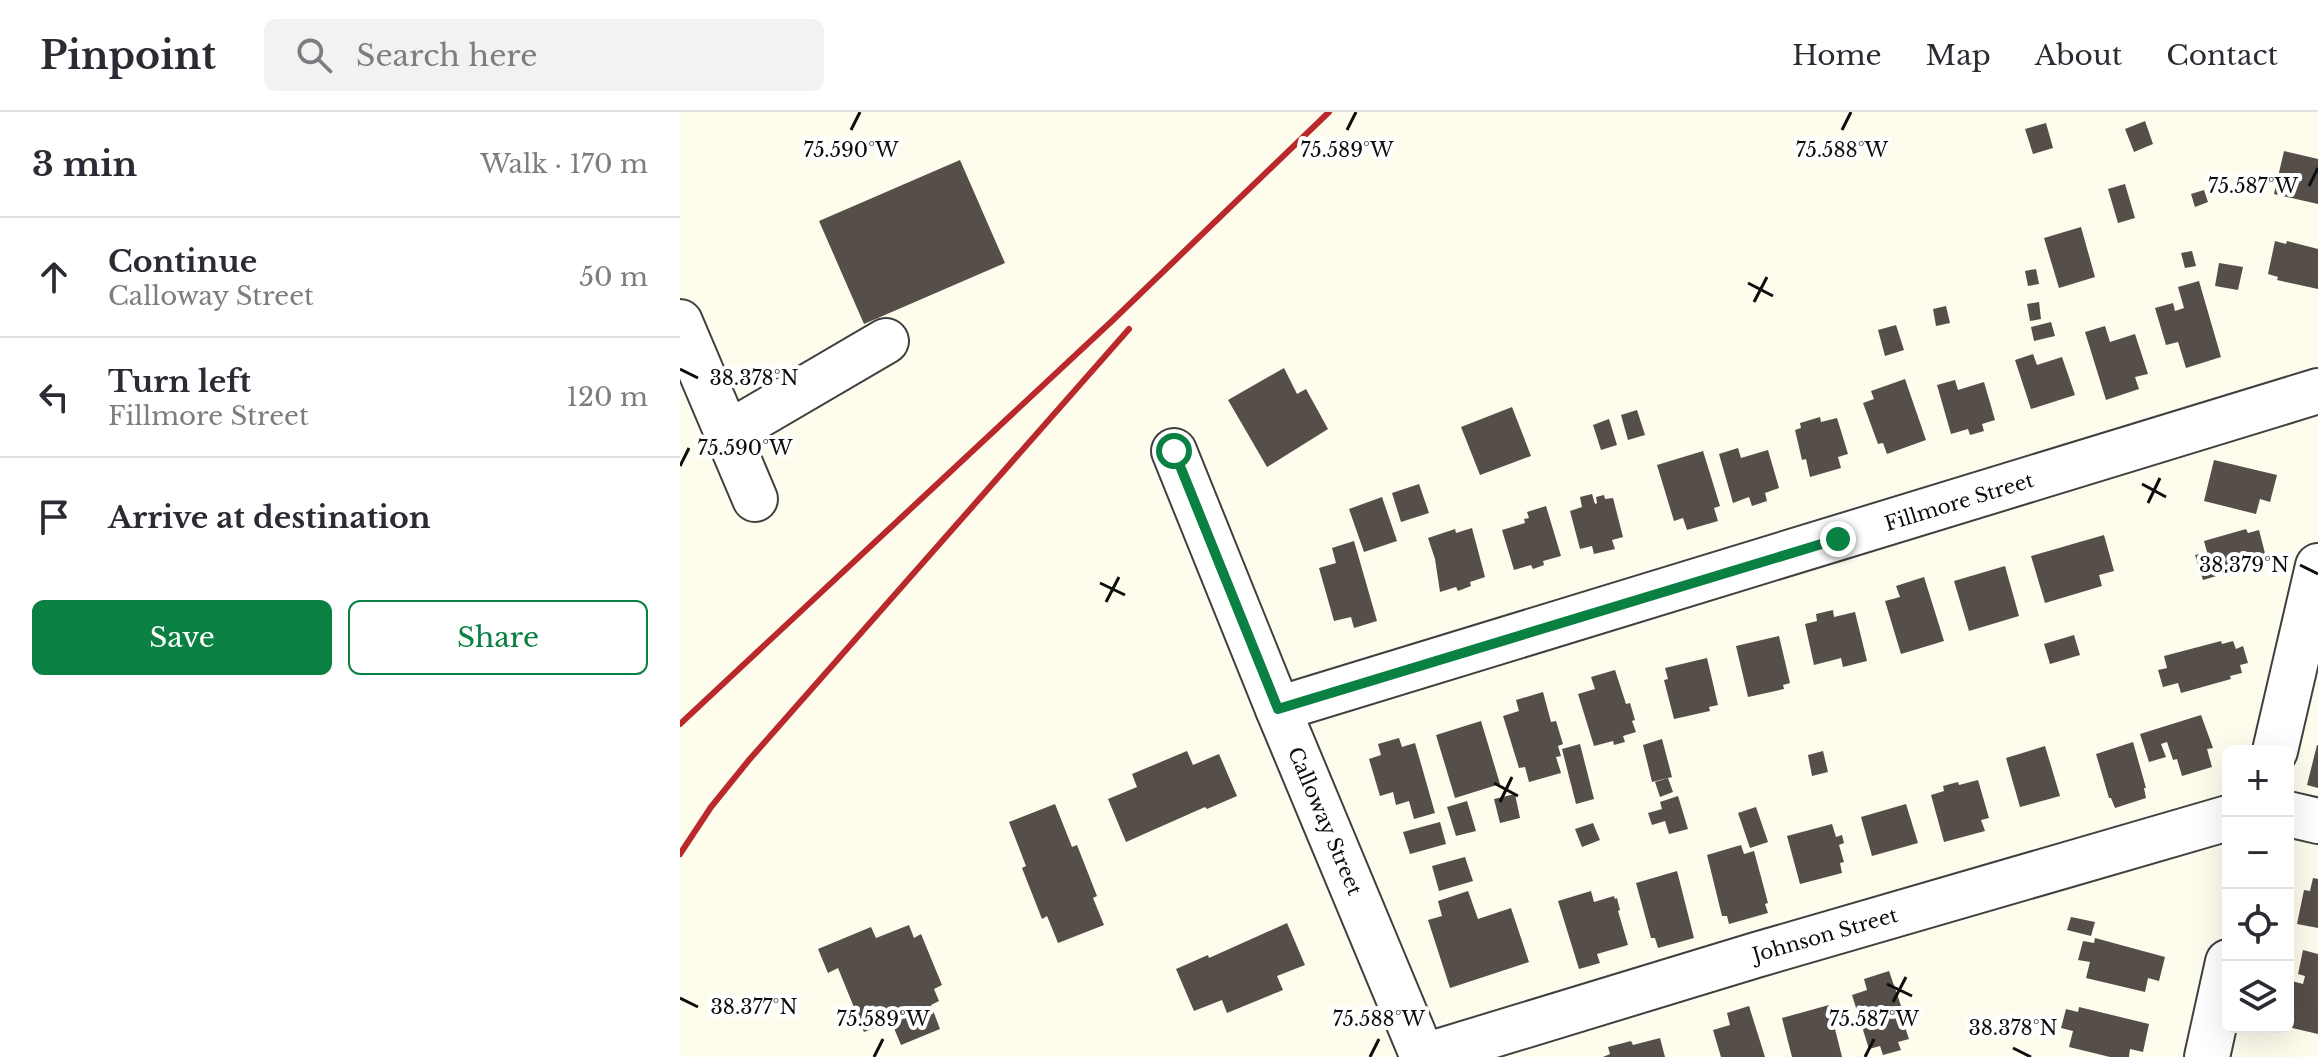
<!DOCTYPE html>
<html lang="en">
<head>
<meta charset="utf-8">
<style>
  :root { --surface:#fff; --page:#f2f2f3; --text:#2b2b33; --muted:#7c7c81; --line:#e1e1e2; --accent:#0b8043 }
  body { margin:0; font-family:"Libre Baskerville",serif; background:var(--page); color:var(--text) }
  .controls { position:absolute; right:24px; bottom:24px; display:grid; overflow:hidden; border-radius:12px; box-shadow:0 8px 32px #0002 }
  .controls button { width:72px; height:72px; display:grid; place-items:center; padding:0; border:0; border-bottom:2px solid var(--line); background:var(--surface); color:var(--text); font:40px sans-serif }
  .stop { position:absolute; width:24px; height:24px; margin:-18px; border:6px solid #0b8043; border-radius:50%; background:#fff }
  .stop.end { background:#0b8043; border-color:#fff; box-shadow:0 2px 8px #0008 }
  .list { margin:0; padding:0; list-style:none }
  h2 { display:flex; justify-content:space-between; align-items:center; height:104px; margin:0; padding:0 32px; font-size:34px }
  h2 small { font-size:26px; font-weight:400; color:var(--muted) }
  .list li { display:grid; grid-template-columns:52px 1fr auto; gap:24px; align-items:center; box-sizing:border-box; height:120px; padding:0 32px; border-top:2px solid var(--line) }
  .list b { display:block; font-size:30px; white-space:nowrap }
  .list p { margin:0; font-size:26px; white-space:nowrap; color:var(--muted) }
  .list em { font-size:26px; font-style:normal; color:var(--muted) }
  .actions { display:flex; gap:16px; padding:24px 32px }
  .actions a { flex:1; padding:18px 0; border:2px solid var(--accent); border-radius:12px; text-align:center; font-size:28px; color:var(--accent) }
  .actions .main { background:var(--accent); color:#fff }
  .icon { flex:none; width:44px; height:44px; fill:none; stroke:currentColor; stroke-width:2; stroke-linecap:round; stroke-linejoin:round }
  .map { position:relative; flex:none; width:1638px; height:945px; overflow:hidden }
  header { display:flex; align-items:center; gap:48px; box-sizing:border-box; height:112px; padding:0 40px; background:var(--surface); border-bottom:2px solid var(--line) }
  header strong { font-size:38px }
  nav { display:flex; gap:44px; margin-inline-start:auto; font-size:28px }
  .search { width:560px; height:72px; background:var(--page); display:flex; align-items:center; gap:20px; box-sizing:border-box; padding:0 28px; border-radius:12px; color:var(--muted); font-size:30px }
  main { display:flex }
  aside { flex:1; background:var(--surface) }
  .map>svg:first-child { display:block }
  .building { fill:#554e49 }
  .lines { fill:none; stroke-linecap:round; stroke-linejoin:round }
  .minor-casing { stroke:#404040; stroke-width:48 }
  .minor { stroke:#fff; stroke-width:44 }
  .rail { stroke:#b9292b; stroke-width:6 }
  .route { stroke:#0b8043; stroke-width:10 }
  .ticks { fill:none; stroke:#0d0d0d; stroke-width:3 }
  .labels { text-anchor:middle; stroke-width:8; stroke-linejoin:round; paint-order:stroke }
  .street-label { font-size:20px; fill:#0d0d0d; stroke:#fff }
  .ticks-label { font-size:20px; text-anchor:middle; fill:#0d0d0d; stroke:#fff; stroke-width:8; stroke-linejoin:round; paint-order:stroke }
</style>
</head>
<body>
<header>
<strong>Pinpoint</strong>
<div class="search"><svg class="icon" aria-label="search" viewBox="0 0 24 24"><circle cx="10" cy="10" r="6"/><path d="M15 15l6 6"/></svg>Search here</div>
<nav><a>Home</a><a>Map</a><a>About</a><a>Contact</a></nav>
</header>
<main>
<aside>
<h2>3 min<small>Walk · 170 m</small></h2>
<ul class="list">
<li><svg class="icon" aria-label="ahead" viewBox="0 0 24 24"><path d="M12 20V5M6 11l6-6 6 6"/></svg><div><b>Continue</b><p>Calloway Street</p></div><em>50 m</em></li>
<li><svg class="icon" aria-label="left" viewBox="0 0 24 24"><path d="M17 20v-9H6M10 6l-5 5 5 5"/></svg><div><b>Turn left</b><p>Fillmore Street</p></div><em>120 m</em></li>
<li><svg class="icon" aria-label="arrive" viewBox="0 0 24 24"><path d="M6 21V4h12l-3 4 3 4H6"/></svg><div><b>Arrive at destination</b></div></li>
</ul>
<div class="actions"><a class="main">Save</a><a>Share</a></div>
</aside>
<div class="map">
<svg width="1638" height="945" viewBox="0 0 1638 945">
  <rect width="100%" height="100%" fill="#fefced"/>
  <g class="building">
    <path d="M1465,9L1473,32L1454,40L1445,17Z"/>
    <path d="M1366,11L1373,36L1353,42L1345,17Z"/>
    <path d="M1604,39L1638,47V92L1594,82Z"/>
    <path d="M280,48L325,151L184,212L139,109Z"/>
    <path d="M1445,72L1455,106L1438,111L1428,77Z"/>
    <path d="M1524,78L1528,90L1515,95L1511,82Z"/>
    <path d="M1401,115L1415,165L1379,176L1364,126Z"/>
    <path d="M1595,129L1606,132L1607,129L1638,137V177L1597,168L1598,165L1588,162Z"/>
    <path d="M1512,139L1516,154L1505,156L1501,141Z"/>
    <path d="M1539,151L1563,155L1558,178L1535,174Z"/>
    <path d="M1356,157L1359,172L1348,174L1345,159Z"/>
    <path d="M1519,169L1541,245L1506,256L1498,230L1486,233L1475,196L1493,191L1495,199L1504,196L1498,175Z"/>
    <path d="M1359,190L1361,207L1350,209L1347,192Z"/>
    <path d="M1266,194L1270,211L1256,214L1253,197Z"/>
    <path d="M1371,210L1375,224L1354,229L1351,215Z"/>
    <path d="M1216,213L1224,238L1205,244L1198,218Z"/>
    <path d="M1425,214L1430,230L1455,222L1468,262L1455,265L1459,277L1426,288L1405,220Z"/>
    <path d="M1353,242L1357,253L1382,245L1395,283L1351,297L1335,248Z"/>
    <path d="M604,256L617,282L626,277L648,317L587,355L548,288Z"/>
    <path d="M1225,267L1246,328L1207,342L1203,331L1198,332L1183,291L1194,287L1191,279Z"/>
    <path d="M1275,268L1278,278L1304,270L1315,308L1302,312L1304,319L1290,323L1288,317L1271,322L1257,273Z"/>
    <path d="M832,295L851,344L800,363L781,315Z"/>
    <path d="M957,298L965,323L948,328L941,303Z"/>
    <path d="M1140,305L1141,310L1157,306L1168,342L1158,345L1161,356L1130,365L1126,347L1122,348L1115,318L1121,316L1120,311Z"/>
    <path d="M929,307L937,333L921,338L913,313Z"/>
    <path d="M1058,336L1061,346L1088,338L1099,376L1085,381L1087,389L1072,394L1069,385L1053,391L1039,342Z"/>
    <path d="M1023,339L1040,394L1034,396L1038,409L1007,418L1003,406L994,409L977,353Z"/>
    <path d="M1534,348L1597,363L1590,390L1580,387L1576,402L1524,389Z"/>
    <path d="M739,372L749,401L721,410L712,381Z"/>
    <path d="M912,382L915,392L917,391L916,385L924,383L925,387L933,386L943,425L932,428L935,437L914,442L912,434L900,437L890,399L902,395L900,385Z"/>
    <path d="M702,385L717,429L684,440L669,397Z"/>
    <path d="M866,394L881,444L863,449L864,453L853,457L851,453L834,458L822,418L845,411L844,407L849,406L847,400Z"/>
    <path d="M792,416L805,465L790,470L791,474L778,479L776,475L760,480L755,447L748,426L775,417L776,421Z"/>
    <path d="M1566,417L1568,421L1579,418L1587,449L1523,468L1515,443L1527,440L1524,429Z"/>
    <path d="M1424,423L1434,459L1419,463L1422,474L1365,491L1351,444Z"/>
    <path d="M674,429L697,509L674,516L671,505L654,509L639,456L656,451L652,436Z"/>
    <path d="M1325,454L1339,504L1289,519L1274,469Z"/>
    <path d="M1244,465L1264,529L1221,542L1205,489L1220,485L1216,474Z"/>
    <path d="M1153,498L1154,505L1175,500L1187,549L1163,555L1161,546L1134,553L1125,512L1137,509L1136,502Z"/>
    <path d="M1394,523L1400,543L1370,552L1364,532Z"/>
    <path d="M1099,524L1110,571L1103,573L1104,577L1068,585L1056,534Z"/>
    <path d="M1541,529L1542,532L1553,529L1556,537L1563,534L1568,551L1560,553L1562,561L1550,564L1551,567L1501,581L1498,571L1483,575L1478,558L1487,556L1484,544Z"/>
    <path d="M1027,546L1038,593L1029,595L1030,599L994,607L984,568L988,567L985,556Z"/>
    <path d="M935,558L946,592L950,591L955,608L952,609L956,620L943,624L945,630L934,633L933,629L914,634L898,582L915,577L911,565Z"/>
    <path d="M863,580L871,610L876,609L883,632L878,634L881,644L876,645L881,661L849,670L845,655L839,656L823,604L839,599L836,588Z"/>
    <path d="M1521,603L1533,636L1527,637L1532,655L1502,664L1497,647L1493,648L1487,630L1481,632L1486,645L1469,650L1460,622Z"/>
    <path d="M801,609L820,672L775,686L756,623Z"/>
    <path d="M719,626L722,635L735,631L755,701L734,707L729,689L716,693L713,680L700,684L689,647L701,643L698,632Z"/>
    <path d="M982,627L992,665L972,670L963,633Z"/>
    <path d="M1453,630L1466,676H1464L1466,686L1435,696L1431,686H1429L1416,642Z"/>
    <path d="M900,632L914,687L896,692L882,637Z"/>
    <path d="M1637,633H1638V676L1627,673Z"/>
    <path d="M1365,634L1380,684L1340,695L1326,646Z"/>
    <path d="M507,639L513,653L539,642L557,684L527,697L525,695L446,730L428,687L457,675L452,662Z"/>
    <path d="M1143,639L1148,660L1132,664L1128,643Z"/>
    <path d="M988,666L993,680L980,685L975,670Z"/>
    <path d="M1298,668L1309,706L1301,708L1305,719L1264,730L1251,683L1264,679L1263,674L1278,670L1279,673Z"/>
    <path d="M835,682L840,706L820,711L814,687Z"/>
    <path d="M998,684L1008,717L989,722L985,709L972,713L968,701L982,697L980,690Z"/>
    <path d="M787,689L796,719L776,724L767,695Z"/>
    <path d="M375,692L392,735L397,733L417,784L413,786L424,813L378,831L367,804L362,807L342,756L346,754L329,710Z"/>
    <path d="M1226,692L1238,731L1192,744L1181,705Z"/>
    <path d="M1076,695L1088,730L1070,736L1058,701Z"/>
    <path d="M760,710L766,732L730,742L723,720Z"/>
    <path d="M913,711L920,728L902,735L895,717Z"/>
    <path d="M1152,712L1156,725L1162,723L1164,731L1159,733L1164,750L1160,751L1162,761L1120,772L1107,724Z"/>
    <path d="M1061,733L1064,742L1074,739L1088,791L1085,792L1088,801L1049,812L1047,804H1042L1027,743Z"/>
    <path d="M785,745L793,769L759,779L752,754Z"/>
    <path d="M997,759L1014,826L978,836L975,826H971L956,771Z"/>
    <path d="M1633,766L1638,767V816L1617,812L1624,778L1630,779Z"/>
    <path d="M788,779L798,807L831,796L849,850L770,876L748,808L762,804L758,789Z"/>
    <path d="M911,779L914,790L934,784L935,787L937,786L940,798L938,799L948,833L917,842L920,851L899,857L878,789Z"/>
    <path d="M1391,805L1415,810L1411,824L1387,818Z"/>
    <path d="M607,811L625,853L597,864L603,878L547,901L542,888L514,899L496,857L528,843L529,846Z"/>
    <path d="M229,813L234,826L241,822L262,873L254,877L259,889L251,893L260,917L221,933L211,909L184,920L158,856L148,861L138,837L191,815L196,826Z"/>
    <path d="M1415,826L1485,845L1479,869L1468,866L1465,880L1406,866L1410,850L1398,848L1403,829L1414,831Z"/>
    <path d="M1623,838L1638,842V922L1608,915V868L1623,872L1625,864L1618,862Z"/>
    <path d="M1209,859L1227,911L1224,912L1229,927L1218,930L1221,938L1203,943L1200,934L1189,937L1172,883L1187,878L1184,867Z"/>
    <path d="M1149,893L1162,945H1112L1102,906Z"/>
    <path d="M1069,894L1085,945H1041L1033,918L1050,913L1047,901Z"/>
    <path d="M1399,895L1469,912L1463,940L1450,937L1449,945H1430L1389,935L1393,919L1381,916L1386,897L1398,900Z"/>
    <path d="M980,926L985,945H923L930,942L928,935L951,929L953,933Z"/>
  </g>
  <g class="lines">
    <defs>
      <g id="minor">
        <path d="M0,210L75,387"/>
        <path d="M47,322L206,229"/>
        <path d="M494,339L598,597L743,945"/>
        <path d="M598,597L1638,279"/>
        <path d="M1595,639L1638,454"/>
        <path d="M1608,702L1638,709"/>
        <path d="M741,945L1076,843L1548,706"/>
        <path d="M1527,945L1548,850"/>
      </g>
    </defs>
    <use href="#minor" class="minor-casing"/>
    <use href="#minor" class="minor"/>
    <g class="rail">
      <path d="M0,612L433,208L649,0"/>
      <path d="M0,742L31,695L69,648L449,217"/>
    </g>
  </g>
  <g class="lines">
    <path class="route" d="M494,339L598,597L1158,427"/>
  </g>
  <path class="ticks" d="M171,18L180,0M667,18L676,0M1162,18L1171,0M1629,74L1638,56M1068,171L1093,184M1074,190L1087,165M0,257L18,266M0,354L9,336M1462,372L1486,385M1468,391L1480,366M1620,453L1638,462M420,471L445,483M426,490L439,465M814,671L838,684M820,690L832,665M1207,872L1232,884M0,886L18,895M1213,890L1226,865M1333,936L1351,945M194,945L203,927M690,945L699,927M1185,945L1194,927"/>
  <g class="labels">
    <g class="street-label">
      <text transform="translate(1279 390) rotate(-17)" y="7">Fillmore Street</text>
      <text transform="translate(645 709) rotate(67)" y="7">Calloway Street</text>
      <text transform="translate(1145 823) rotate(-16)" y="7">Johnson Street</text>
    </g>
  </g>
  <g class="ticks-label">
    <text x="171" y="45">75.590°W</text>
    <text x="667" y="45">75.589°W</text>
    <text x="1162" y="45">75.588°W</text>
    <text x="1573" y="81">75.587°W</text>
    <text x="74" y="273">38.378°N</text>
    <text x="65" y="343">75.590°W</text>
    <text x="1564" y="460">38.379°N</text>
    <text x="74" y="902">38.377°N</text>
    <text x="203" y="914">75.589°W</text>
    <text x="699" y="914">75.588°W</text>
    <text x="1194" y="914">75.587°W</text>
    <text x="1333" y="923">38.378°N</text>
  </g>
</svg>
<div class="controls">
<button>+</button>
<button>−</button>
<button><svg class="icon" aria-label="locate" viewBox="0 0 24 24"><circle cx="12" cy="12" r="6"/><path d="M12 2v4M12 18v4M2 12h4M18 12h4"/></svg></button>
<button><svg class="icon" aria-label="layers" viewBox="0 0 24 24"><path d="M12 4l9 5-9 5-9-5zM3 14l9 5 9-5"/></svg></button>
</div>
<div class="stop" style="left:494px;top:339px"></div>
<div class="stop end" style="left:1158px;top:427px"></div>
</div>
</main>
</body>
</html>
